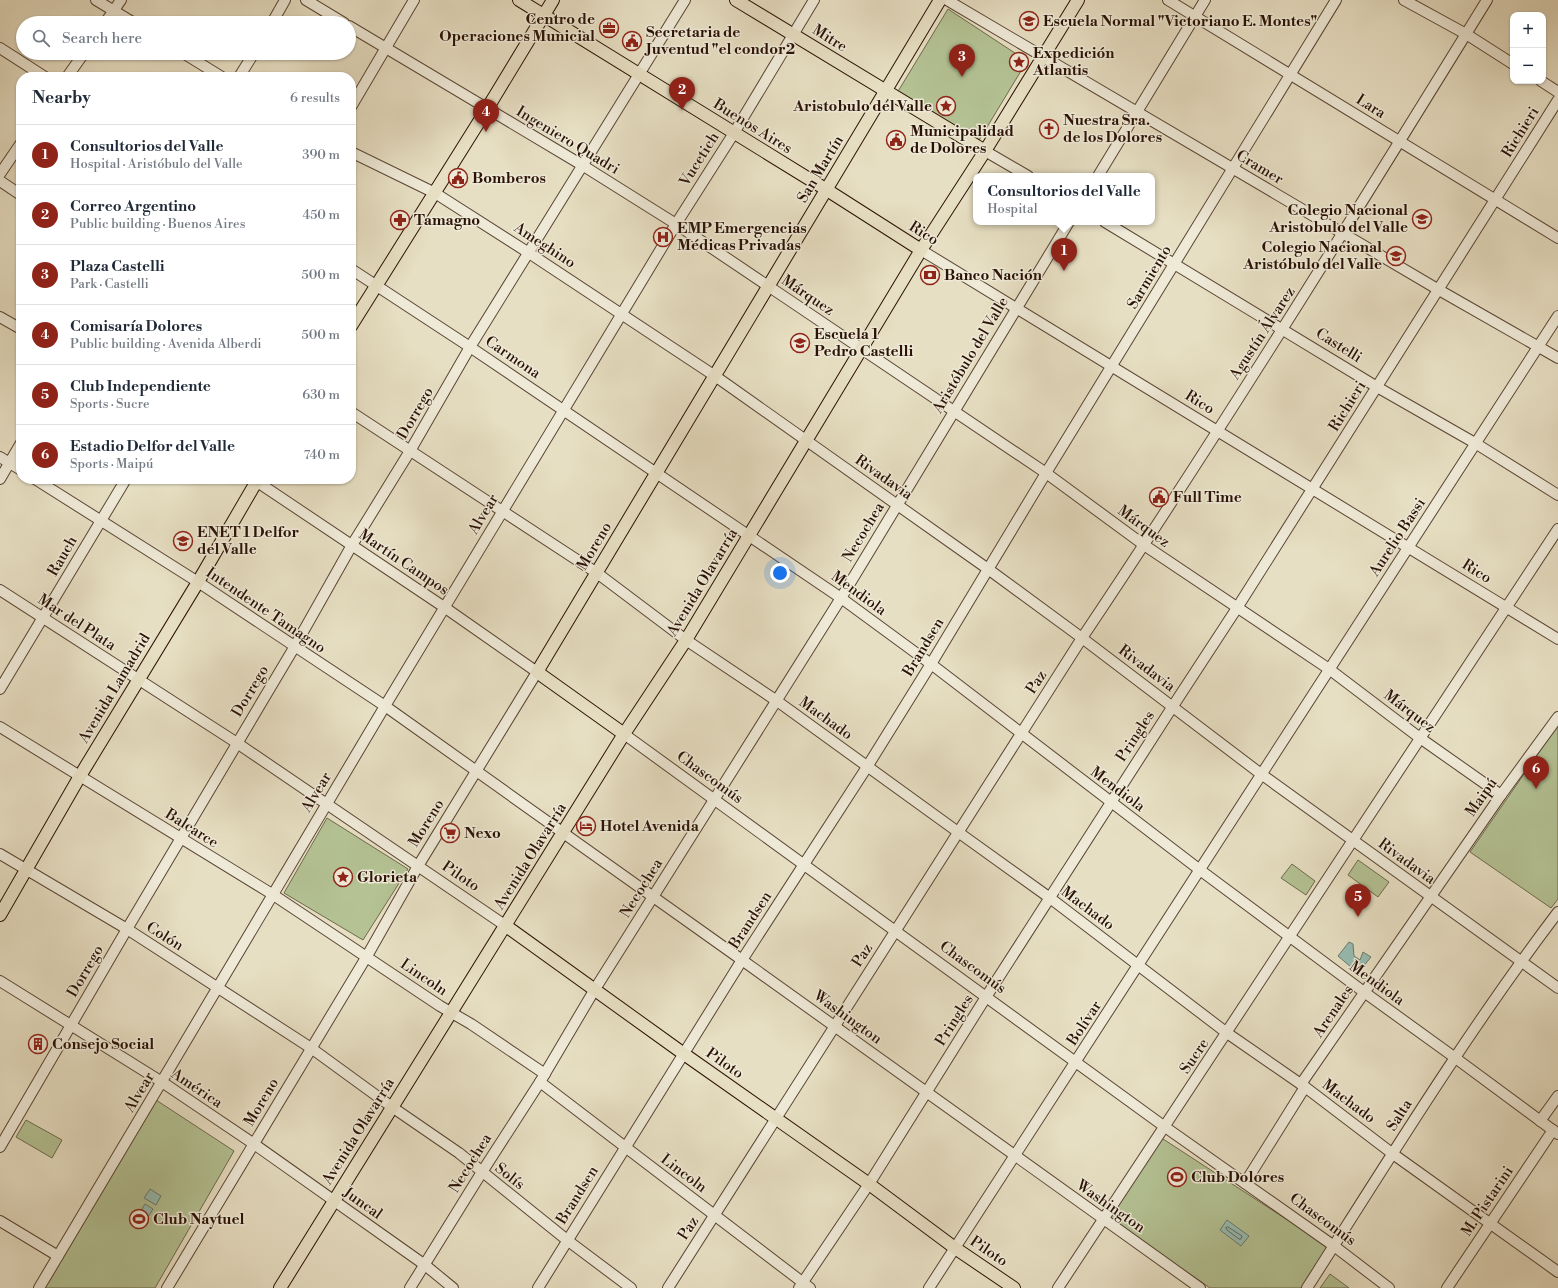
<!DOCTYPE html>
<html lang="en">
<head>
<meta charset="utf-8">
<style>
  :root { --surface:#fff; --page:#f2f2f3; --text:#1f2937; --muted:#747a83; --line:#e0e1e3; --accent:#8f2418 }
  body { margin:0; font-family:"Libre Bodoni",serif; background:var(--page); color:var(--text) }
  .controls { position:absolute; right:12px; top:12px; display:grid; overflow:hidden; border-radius:8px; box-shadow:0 1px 3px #0004 }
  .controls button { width:36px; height:36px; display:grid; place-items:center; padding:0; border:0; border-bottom:1px solid var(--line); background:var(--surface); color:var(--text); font:20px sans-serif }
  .you { position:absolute; left:780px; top:573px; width:14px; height:14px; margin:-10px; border:3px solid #fff; border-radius:50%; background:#1a73e8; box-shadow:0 0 0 6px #1a73e833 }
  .badge { display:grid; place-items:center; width:26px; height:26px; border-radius:50%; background:var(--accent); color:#fff; font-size:13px; font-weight:700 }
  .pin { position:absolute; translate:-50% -33px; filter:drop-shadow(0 1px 2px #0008) }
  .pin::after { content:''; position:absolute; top:21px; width:14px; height:12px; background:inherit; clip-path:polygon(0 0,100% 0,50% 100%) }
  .popup { position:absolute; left:973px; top:173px; width:182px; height:52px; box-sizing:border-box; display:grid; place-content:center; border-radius:8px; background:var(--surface); filter:drop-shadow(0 1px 3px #0005); font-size:13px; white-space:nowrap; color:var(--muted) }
  .popup b { font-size:15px; color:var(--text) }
  .popup::after { content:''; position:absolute; left:50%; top:100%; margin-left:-8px; border:8px solid transparent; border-top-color:var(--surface) }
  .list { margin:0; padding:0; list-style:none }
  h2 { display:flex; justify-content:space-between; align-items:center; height:52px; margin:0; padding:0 16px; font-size:17px }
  h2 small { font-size:13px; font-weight:400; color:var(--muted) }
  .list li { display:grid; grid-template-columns:26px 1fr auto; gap:12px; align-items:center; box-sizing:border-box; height:60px; padding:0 16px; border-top:1px solid var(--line) }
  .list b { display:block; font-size:15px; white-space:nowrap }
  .list p { margin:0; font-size:13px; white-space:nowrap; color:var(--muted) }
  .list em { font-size:13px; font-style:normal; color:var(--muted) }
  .icon { flex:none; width:22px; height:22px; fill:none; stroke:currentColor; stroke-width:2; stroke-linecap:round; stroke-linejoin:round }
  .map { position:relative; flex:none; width:1558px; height:1288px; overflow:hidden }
  .search { position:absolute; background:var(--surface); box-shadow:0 1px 3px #0004; left:16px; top:16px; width:340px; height:44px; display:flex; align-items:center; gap:10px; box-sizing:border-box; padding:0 14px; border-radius:22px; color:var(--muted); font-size:15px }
  .panel { position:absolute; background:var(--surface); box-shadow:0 1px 3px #0004; left:16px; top:72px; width:340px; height:412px; border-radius:16px }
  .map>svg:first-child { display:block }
  .green { fill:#b4c294; stroke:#6f6a4c }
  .water { fill:#97bdb3; stroke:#6b796d }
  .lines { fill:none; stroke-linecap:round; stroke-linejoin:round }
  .shore { stroke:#60685c; stroke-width:1 }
  .minor-casing { stroke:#594534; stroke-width:12 }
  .major-casing { stroke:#2a1205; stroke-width:14 }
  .minor { stroke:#efead8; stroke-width:10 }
  .major { stroke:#e7dfc3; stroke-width:12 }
  .labels { text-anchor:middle; stroke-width:3; stroke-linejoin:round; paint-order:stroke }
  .poi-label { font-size:15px; font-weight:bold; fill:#2a1205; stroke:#efead8; text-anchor:start }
  .street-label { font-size:15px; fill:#2a1205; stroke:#efead8 }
</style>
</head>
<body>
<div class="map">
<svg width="1558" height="1288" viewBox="0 0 1558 1288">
  <rect width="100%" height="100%" fill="#e7dfc3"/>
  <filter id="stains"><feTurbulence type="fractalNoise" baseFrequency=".005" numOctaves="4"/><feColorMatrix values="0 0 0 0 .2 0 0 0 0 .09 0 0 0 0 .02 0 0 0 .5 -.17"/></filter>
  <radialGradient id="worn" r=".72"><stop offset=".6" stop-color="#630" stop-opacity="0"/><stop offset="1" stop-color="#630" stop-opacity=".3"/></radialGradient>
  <g class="green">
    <path d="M948,9L1027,61L978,142L897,93Z"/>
    <path d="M1558,725V899L1551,908L1470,852Z"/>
    <path d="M327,818L408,869L363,940L284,893Z"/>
    <path d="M1358,860L1389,882L1378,897L1348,875Z"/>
    <path d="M1292,864L1315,881L1306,895L1281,878Z"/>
    <path d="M153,1098L234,1151L155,1288H45Z"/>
    <path d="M26,1120L62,1140L52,1158L16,1137Z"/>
    <path d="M1160,1137L1329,1247L1303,1288H1210L1107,1217Z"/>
    <path d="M1330,1274L1349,1288H1320Z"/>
  </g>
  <g class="water">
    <path d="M1349,942L1353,944L1354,956L1360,960L1363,952L1371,957L1358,973L1338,956Z"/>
    <path d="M150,1189L161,1196L156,1205L144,1198Z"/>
    <path d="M145,1204L153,1209L143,1225L135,1220Z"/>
    <path d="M1227,1220L1249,1236L1241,1246L1220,1230Z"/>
  </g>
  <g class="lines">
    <path class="shore" d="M1228,1227L1242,1236L1241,1239H1239L1227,1230L1226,1228Z"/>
    <defs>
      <g id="minor">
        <path d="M96,0L134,23"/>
        <path d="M306,0L344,23"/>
        <path d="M947,0L1439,290L1558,358"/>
        <path d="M1168,0L1558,238"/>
        <path d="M1404,0L1466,34L1513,64"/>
        <path d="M105,23L121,0"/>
        <path d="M272,23L285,0"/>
        <path d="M349,26L582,165L676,224L1046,473L1144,545L1329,669L1420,738L1501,795"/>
        <path d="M0,48L45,77"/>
        <path d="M183,53L222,77"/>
        <path d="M67,77L84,53"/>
        <path d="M239,77L254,53"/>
        <path d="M1541,81L1558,92"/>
        <path d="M351,107L414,0"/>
        <path d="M985,151L1028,176"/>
        <path d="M351,152L435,193L529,253L715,376L988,569L1082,638L1261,774L1558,988"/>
        <path d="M0,174L21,143"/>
        <path d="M1098,176L1205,0"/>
        <path d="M0,181L21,195"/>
        <path d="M1105,222L1377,387L1475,443L1558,495"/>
        <path d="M921,250L1558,639"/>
        <path d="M351,269L470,347L841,598L931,664L1200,870L1364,992L1454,1057L1558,1134"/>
        <path d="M0,317L21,329"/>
        <path d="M351,412L597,573L686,640L777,701L958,832L1050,898L1227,1033L1305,1087L1393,1154L1558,1272"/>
        <path d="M0,457L21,470"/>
        <path d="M0,479L21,443"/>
        <path d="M35,479L198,582L385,706L742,960L1200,1288"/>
        <path d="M0,590L237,743L506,926"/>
        <path d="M0,689L126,479"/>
        <path d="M0,727L272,894L440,1006L471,1024L545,1074"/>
        <path d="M624,734L1165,1127L1334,1246L1389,1288"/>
        <path d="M0,854L127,929L311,1048L392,1107L459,1153L567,1240L631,1288"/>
        <path d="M0,981L162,1082L254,1144L425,1265L453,1288"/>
        <path d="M540,1082L810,1288"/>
        <path d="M1301,1084L1501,795L1558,717"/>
        <path d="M1540,1121L1558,1096"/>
        <path d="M0,1147L127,929L295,646L352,545L410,451L470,347L685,0"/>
        <path d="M1245,1183L1305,1087"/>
        <path d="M0,1221L58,1256"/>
        <path d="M39,1288L385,706L676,224L734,133L814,0"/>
        <path d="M167,1288L367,956L418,866L537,672L444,607L253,479"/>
        <path d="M410,1288L482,1172L540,1082L595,989L841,598L1069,222"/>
        <path d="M538,1288L742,960L867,767L931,664L1046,473L1336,0"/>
        <path d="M668,1288L1082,638C1222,429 1355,214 1487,0"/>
        <path d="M799,1288L869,1184L986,997L1173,706L1237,608L1558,100"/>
        <path d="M929,1288L1558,316"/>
        <path d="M1058,1288L1558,529"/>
        <path d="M1307,1288C1388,1161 1467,1032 1558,912"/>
        <path d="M1447,1288L1553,1130"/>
      </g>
      <g id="major">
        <path d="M519,0L827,190L921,250"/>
        <path d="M736,0L985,151"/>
        <path d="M351,326L487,109L553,0"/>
        <path d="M624,734L537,672L940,0"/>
        <path d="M0,915L80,776L198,582L258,479"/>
        <path d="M506,926L684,1054L869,1184L955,1248L1014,1288"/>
        <path d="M280,1288L624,734L686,640L921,250L985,151L1078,0"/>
      </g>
    </defs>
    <use href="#minor" class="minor-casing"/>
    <use href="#major" class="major-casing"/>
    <use href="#minor" class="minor"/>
    <use href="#major" class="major"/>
  </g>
  <defs>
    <symbol id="school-ring" viewBox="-11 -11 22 22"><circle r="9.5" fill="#efead8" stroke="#8f2418" stroke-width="1.5"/><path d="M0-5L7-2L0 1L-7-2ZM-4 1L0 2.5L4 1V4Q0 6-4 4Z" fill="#8f2418"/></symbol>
    <symbol id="office-ring" viewBox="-11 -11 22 22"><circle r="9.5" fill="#efead8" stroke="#8f2418" stroke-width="1.5"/><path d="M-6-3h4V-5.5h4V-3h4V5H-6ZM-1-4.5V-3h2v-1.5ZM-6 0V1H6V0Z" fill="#8f2418"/></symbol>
    <symbol id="civic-ring" viewBox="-11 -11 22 22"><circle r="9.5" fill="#efead8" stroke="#8f2418" stroke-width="1.5"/><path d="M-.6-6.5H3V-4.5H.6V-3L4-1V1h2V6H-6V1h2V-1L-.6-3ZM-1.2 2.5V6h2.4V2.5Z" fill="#8f2418"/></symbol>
    <symbol id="sight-ring" viewBox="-11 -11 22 22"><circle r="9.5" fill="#efead8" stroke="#8f2418" stroke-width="1.5"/><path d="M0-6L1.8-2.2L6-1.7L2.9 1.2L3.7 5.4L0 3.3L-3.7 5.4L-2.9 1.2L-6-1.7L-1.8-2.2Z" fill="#8f2418"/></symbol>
    <symbol id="church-ring" viewBox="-11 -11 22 22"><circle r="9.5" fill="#efead8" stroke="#8f2418" stroke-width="1.5"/><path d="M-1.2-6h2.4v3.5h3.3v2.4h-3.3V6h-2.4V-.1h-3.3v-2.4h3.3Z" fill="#8f2418"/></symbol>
    <symbol id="pharmacy-ring" viewBox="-11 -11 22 22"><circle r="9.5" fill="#efead8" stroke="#8f2418" stroke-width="1.5"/><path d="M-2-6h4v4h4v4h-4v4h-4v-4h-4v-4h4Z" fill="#8f2418"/></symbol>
    <symbol id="hospital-ring" viewBox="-11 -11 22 22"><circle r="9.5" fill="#efead8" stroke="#8f2418" stroke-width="1.5"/><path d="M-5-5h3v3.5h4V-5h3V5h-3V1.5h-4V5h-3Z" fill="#8f2418"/></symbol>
    <symbol id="bank-ring" viewBox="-11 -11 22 22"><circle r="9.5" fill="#efead8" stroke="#8f2418" stroke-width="1.5"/><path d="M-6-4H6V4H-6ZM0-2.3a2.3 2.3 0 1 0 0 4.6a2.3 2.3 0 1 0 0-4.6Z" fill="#8f2418"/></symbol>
    <symbol id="hotel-ring" viewBox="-11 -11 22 22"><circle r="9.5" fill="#efead8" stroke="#8f2418" stroke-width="1.5"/><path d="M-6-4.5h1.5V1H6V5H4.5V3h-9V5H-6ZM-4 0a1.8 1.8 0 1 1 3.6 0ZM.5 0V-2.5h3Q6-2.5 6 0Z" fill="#8f2418"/></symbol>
    <symbol id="supermarket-ring" viewBox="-11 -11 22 22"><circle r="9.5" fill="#efead8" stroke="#8f2418" stroke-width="1.5"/><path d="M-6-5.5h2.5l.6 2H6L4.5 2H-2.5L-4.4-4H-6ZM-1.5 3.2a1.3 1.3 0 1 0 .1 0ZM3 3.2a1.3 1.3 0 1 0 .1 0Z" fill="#8f2418"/></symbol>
    <symbol id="building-ring" viewBox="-11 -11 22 22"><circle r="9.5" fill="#efead8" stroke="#8f2418" stroke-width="1.5"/><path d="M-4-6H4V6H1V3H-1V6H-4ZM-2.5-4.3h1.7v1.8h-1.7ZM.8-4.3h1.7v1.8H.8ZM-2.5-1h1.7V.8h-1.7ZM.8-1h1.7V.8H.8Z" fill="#8f2418"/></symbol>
    <symbol id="stadium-ring" viewBox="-11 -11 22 22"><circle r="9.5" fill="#efead8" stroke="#8f2418" stroke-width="1.5"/><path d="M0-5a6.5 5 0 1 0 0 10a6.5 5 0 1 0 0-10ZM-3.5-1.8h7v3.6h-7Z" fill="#8f2418"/></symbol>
  </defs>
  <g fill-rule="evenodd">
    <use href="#school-ring" x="1018" y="10" width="22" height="22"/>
    <use href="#office-ring" x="598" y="17" width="22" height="22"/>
    <use href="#civic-ring" x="621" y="30" width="22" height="22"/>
    <use href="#sight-ring" x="1008" y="51" width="22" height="22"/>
    <use href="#sight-ring" x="935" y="95" width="22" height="22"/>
    <use href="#church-ring" x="1038" y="118" width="22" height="22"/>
    <use href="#civic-ring" x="885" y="129" width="22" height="22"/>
    <use href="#civic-ring" x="447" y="167" width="22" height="22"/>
    <use href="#school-ring" x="1411" y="208" width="22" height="22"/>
    <use href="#pharmacy-ring" x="389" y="209" width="22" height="22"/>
    <use href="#hospital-ring" x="652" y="226" width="22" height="22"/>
    <use href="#school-ring" x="1385" y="245" width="22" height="22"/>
    <use href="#bank-ring" x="919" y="264" width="22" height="22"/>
    <use href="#school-ring" x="789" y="332" width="22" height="22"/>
    <use href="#civic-ring" x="1148" y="486" width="22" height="22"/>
    <use href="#school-ring" x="172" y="530" width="22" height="22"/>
    <use href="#hotel-ring" x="575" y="815" width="22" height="22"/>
    <use href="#supermarket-ring" x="439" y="822" width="22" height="22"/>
    <use href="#sight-ring" x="332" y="866" width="22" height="22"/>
    <use href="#building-ring" x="27" y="1033" width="22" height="22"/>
    <use href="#stadium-ring" x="1166" y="1166" width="22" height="22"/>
    <use href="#stadium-ring" x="128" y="1208" width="22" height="22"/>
  </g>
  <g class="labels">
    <g class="poi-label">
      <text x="595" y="24" text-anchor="end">Centro de<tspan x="595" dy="17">Operaciones Municial</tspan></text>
      <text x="1043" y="26">Escuela Normal "Victoriano E. Montes"</text>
      <text x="646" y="37">Secretaria de<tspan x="646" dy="17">Juventud "el condor2</tspan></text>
      <text x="1033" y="58">Expedición<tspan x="1033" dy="17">Atlantis</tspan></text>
      <text x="932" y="111" text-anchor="end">Aristobulo del Valle</text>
      <text x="1063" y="125">Nuestra Sra.<tspan x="1063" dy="17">de los Dolores</tspan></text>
      <text x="910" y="136">Municipalidad<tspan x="910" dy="17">de Dolores</tspan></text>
      <text x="472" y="183">Bomberos</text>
      <text x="1408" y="215" text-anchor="end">Colegio Nacional<tspan x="1408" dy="17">Aristobulo del Valle</tspan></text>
      <text x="414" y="225">Tamagno</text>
      <text x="677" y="233">EMP Emergencias<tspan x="677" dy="17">Médicas Privadas</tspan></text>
      <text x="1382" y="252" text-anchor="end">Colegio Nacional<tspan x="1382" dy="17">Aristóbulo del Valle</tspan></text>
      <text x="944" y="280">Banco Nación</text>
      <text x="814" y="339">Escuela 1<tspan x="814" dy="17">Pedro Castelli</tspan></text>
      <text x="1173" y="502">Full Time</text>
      <text x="197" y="537">ENET 1 Delfor<tspan x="197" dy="17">del Valle</tspan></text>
      <text x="600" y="831">Hotel Avenida</text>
      <text x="464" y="838">Nexo</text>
      <text x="357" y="882">Glorieta</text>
      <text x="52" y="1049">Consejo Social</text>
      <text x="1191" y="1182">Club Dolores</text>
      <text x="153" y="1224">Club Naytuel</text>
    </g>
    <g class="street-label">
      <text transform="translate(830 38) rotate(32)" y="5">Mitre</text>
      <text transform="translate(1371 106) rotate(32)" y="5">Lara</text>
      <text transform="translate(753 126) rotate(32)" y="5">Buenos Aires</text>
      <text transform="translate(1520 132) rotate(-58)" y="5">Richieri</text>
      <text transform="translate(568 140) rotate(31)" y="5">Ingeniero Quadri</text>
      <text transform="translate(699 159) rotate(-58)" y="5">Vucetich</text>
      <text transform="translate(1260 167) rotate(31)" y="5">Cramer</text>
      <text transform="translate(820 169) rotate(-59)" y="5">San Martín</text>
      <text transform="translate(924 233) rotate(32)" y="5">Rico</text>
      <text transform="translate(545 245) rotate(33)" y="5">Ameghino</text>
      <text transform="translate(1149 277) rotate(-59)" y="5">Sarmiento</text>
      <text transform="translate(808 295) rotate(34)" y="5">Márquez</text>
      <text transform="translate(1262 333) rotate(-57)" y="5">Agustín Álvarez</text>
      <text transform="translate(1339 345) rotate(32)" y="5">Castelli</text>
      <text transform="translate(970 355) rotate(-59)" y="5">Aristóbulo del Valle</text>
      <text transform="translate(513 357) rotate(34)" y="5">Carmona</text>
      <text transform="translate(1200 402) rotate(32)" y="5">Rico</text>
      <text transform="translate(1347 406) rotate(-58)" y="5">Richieri</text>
      <text transform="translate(415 413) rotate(-60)" y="5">Dorrego</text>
      <text transform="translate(884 477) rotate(35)" y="5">Rivadavia</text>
      <text transform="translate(483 514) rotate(-59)" y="5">Alvear</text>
      <text transform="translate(1144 526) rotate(36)" y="5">Márquez</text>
      <text transform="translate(863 532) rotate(-59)" y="5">Necochea</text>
      <text transform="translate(1397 537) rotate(-57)" y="5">Aurelio Bassi</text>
      <text transform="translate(594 546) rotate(-59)" y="5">Moreno</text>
      <text transform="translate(62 556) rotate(-60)" y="5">Rauch</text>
      <text transform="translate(404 562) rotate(34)" y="5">Martín Campos</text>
      <text transform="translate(1477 571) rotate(32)" y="5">Rico</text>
      <text transform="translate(702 582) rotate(-59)" y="5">Avenida Olavarría</text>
      <text transform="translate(859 593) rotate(36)" y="5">Mendiola</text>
      <text transform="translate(266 610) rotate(34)" y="5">Intendente Tamagno</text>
      <text transform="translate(77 622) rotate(33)" y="5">Mar del Plata</text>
      <text transform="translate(923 647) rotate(-59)" y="5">Brandsen</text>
      <text transform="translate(1147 668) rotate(37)" y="5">Rivadavia</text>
      <text transform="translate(1036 682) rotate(-57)" y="5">Paz</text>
      <text transform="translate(114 688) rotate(-59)" y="5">Avenida Lamadrid</text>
      <text transform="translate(250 691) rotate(-59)" y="5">Dorrego</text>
      <text transform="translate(1410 711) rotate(37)" y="5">Márquez</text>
      <text transform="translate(826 718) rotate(36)" y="5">Machado</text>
      <text transform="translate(1135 736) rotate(-57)" y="5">Pringles</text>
      <text transform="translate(710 777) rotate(36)" y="5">Chascomús</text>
      <text transform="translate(1118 789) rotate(37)" y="5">Mendiola</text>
      <text transform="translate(316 792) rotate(-59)" y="5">Alvear</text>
      <text transform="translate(1481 797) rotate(-55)" y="5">Maipú</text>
      <text transform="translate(426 823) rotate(-58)" y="5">Moreno</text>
      <text transform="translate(192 828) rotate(32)" y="5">Balcarce</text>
      <text transform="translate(530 856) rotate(-58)" y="5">Avenida Olavarría</text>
      <text transform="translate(1407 861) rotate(36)" y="5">Rivadavia</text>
      <text transform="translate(461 876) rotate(34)" y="5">Piloto</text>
      <text transform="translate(641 888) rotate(-58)" y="5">Necochea</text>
      <text transform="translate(1088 908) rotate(37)" y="5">Machado</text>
      <text transform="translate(750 920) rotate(-57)" y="5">Brandsen</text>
      <text transform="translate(165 936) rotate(32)" y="5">Colón</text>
      <text transform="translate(862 955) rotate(-57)" y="5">Paz</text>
      <text transform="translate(973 967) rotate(36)" y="5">Chascomús</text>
      <text transform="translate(85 971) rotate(-60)" y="5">Dorrego</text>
      <text transform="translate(424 977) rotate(34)" y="5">Lincoln</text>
      <text transform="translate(1377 983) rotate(36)" y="5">Mendiola</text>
      <text transform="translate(1333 1011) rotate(-56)" y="5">Arenales</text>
      <text transform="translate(848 1017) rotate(36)" y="5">Washington</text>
      <text transform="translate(954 1020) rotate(-58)" y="5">Pringles</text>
      <text transform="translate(1084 1023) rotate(-57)" y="5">Bolívar</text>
      <text transform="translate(1194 1056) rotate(-56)" y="5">Sucre</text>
      <text transform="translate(725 1063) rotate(35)" y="5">Piloto</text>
      <text transform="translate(197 1088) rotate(34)" y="5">América</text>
      <text transform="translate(139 1092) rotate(-59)" y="5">Alvear</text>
      <text transform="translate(1349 1101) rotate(37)" y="5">Machado</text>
      <text transform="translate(261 1102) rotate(-59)" y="5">Moreno</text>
      <text transform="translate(1399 1115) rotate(-58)" y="5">Salta</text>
      <text transform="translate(358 1131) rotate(-58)" y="5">Avenida Olavarría</text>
      <text transform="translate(470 1163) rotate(-58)" y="5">Necochea</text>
      <text transform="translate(684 1173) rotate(37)" y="5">Lincoln</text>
      <text transform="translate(510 1176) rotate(38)" y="5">Solís</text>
      <text transform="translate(577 1195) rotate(-58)" y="5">Brandsen</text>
      <text transform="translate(1487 1201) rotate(-56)" y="5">M. Pistarini</text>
      <text transform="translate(363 1203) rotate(35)" y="5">Juncal</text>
      <text transform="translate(1111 1206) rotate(35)" y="5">Washington</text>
      <text transform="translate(1323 1219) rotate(36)" y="5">Chascomús</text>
      <text transform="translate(688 1228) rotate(-57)" y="5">Paz</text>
      <text transform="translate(989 1251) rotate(34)" y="5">Piloto</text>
    </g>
  </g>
  <rect width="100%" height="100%" filter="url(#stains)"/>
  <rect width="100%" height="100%" fill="url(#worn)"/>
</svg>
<div class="controls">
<button>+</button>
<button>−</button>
</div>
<div class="you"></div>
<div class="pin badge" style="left:1064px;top:271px">1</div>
<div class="popup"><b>Consultorios del Valle</b>Hospital</div>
<div class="pin badge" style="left:682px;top:110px">2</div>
<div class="pin badge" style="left:962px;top:77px">3</div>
<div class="pin badge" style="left:486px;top:132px">4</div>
<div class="pin badge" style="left:1358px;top:917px">5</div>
<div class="pin badge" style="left:1536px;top:789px">6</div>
<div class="search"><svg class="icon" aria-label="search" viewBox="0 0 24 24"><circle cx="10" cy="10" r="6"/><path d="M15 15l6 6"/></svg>Search here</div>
<section class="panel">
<h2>Nearby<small>6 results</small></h2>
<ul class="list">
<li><span class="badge">1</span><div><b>Consultorios del Valle</b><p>Hospital · Aristóbulo del Valle</p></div><em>390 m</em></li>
<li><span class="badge">2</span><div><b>Correo Argentino</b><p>Public building · Buenos Aires</p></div><em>450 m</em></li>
<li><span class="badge">3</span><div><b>Plaza Castelli</b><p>Park · Castelli</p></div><em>500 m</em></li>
<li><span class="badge">4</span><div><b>Comisaría Dolores</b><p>Public building · Avenida Alberdi</p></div><em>500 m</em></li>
<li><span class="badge">5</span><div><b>Club Independiente</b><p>Sports · Sucre</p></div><em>630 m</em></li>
<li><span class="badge">6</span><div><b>Estadio Delfor del Valle</b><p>Sports · Maipú</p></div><em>740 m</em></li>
</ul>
</section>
</div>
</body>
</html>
